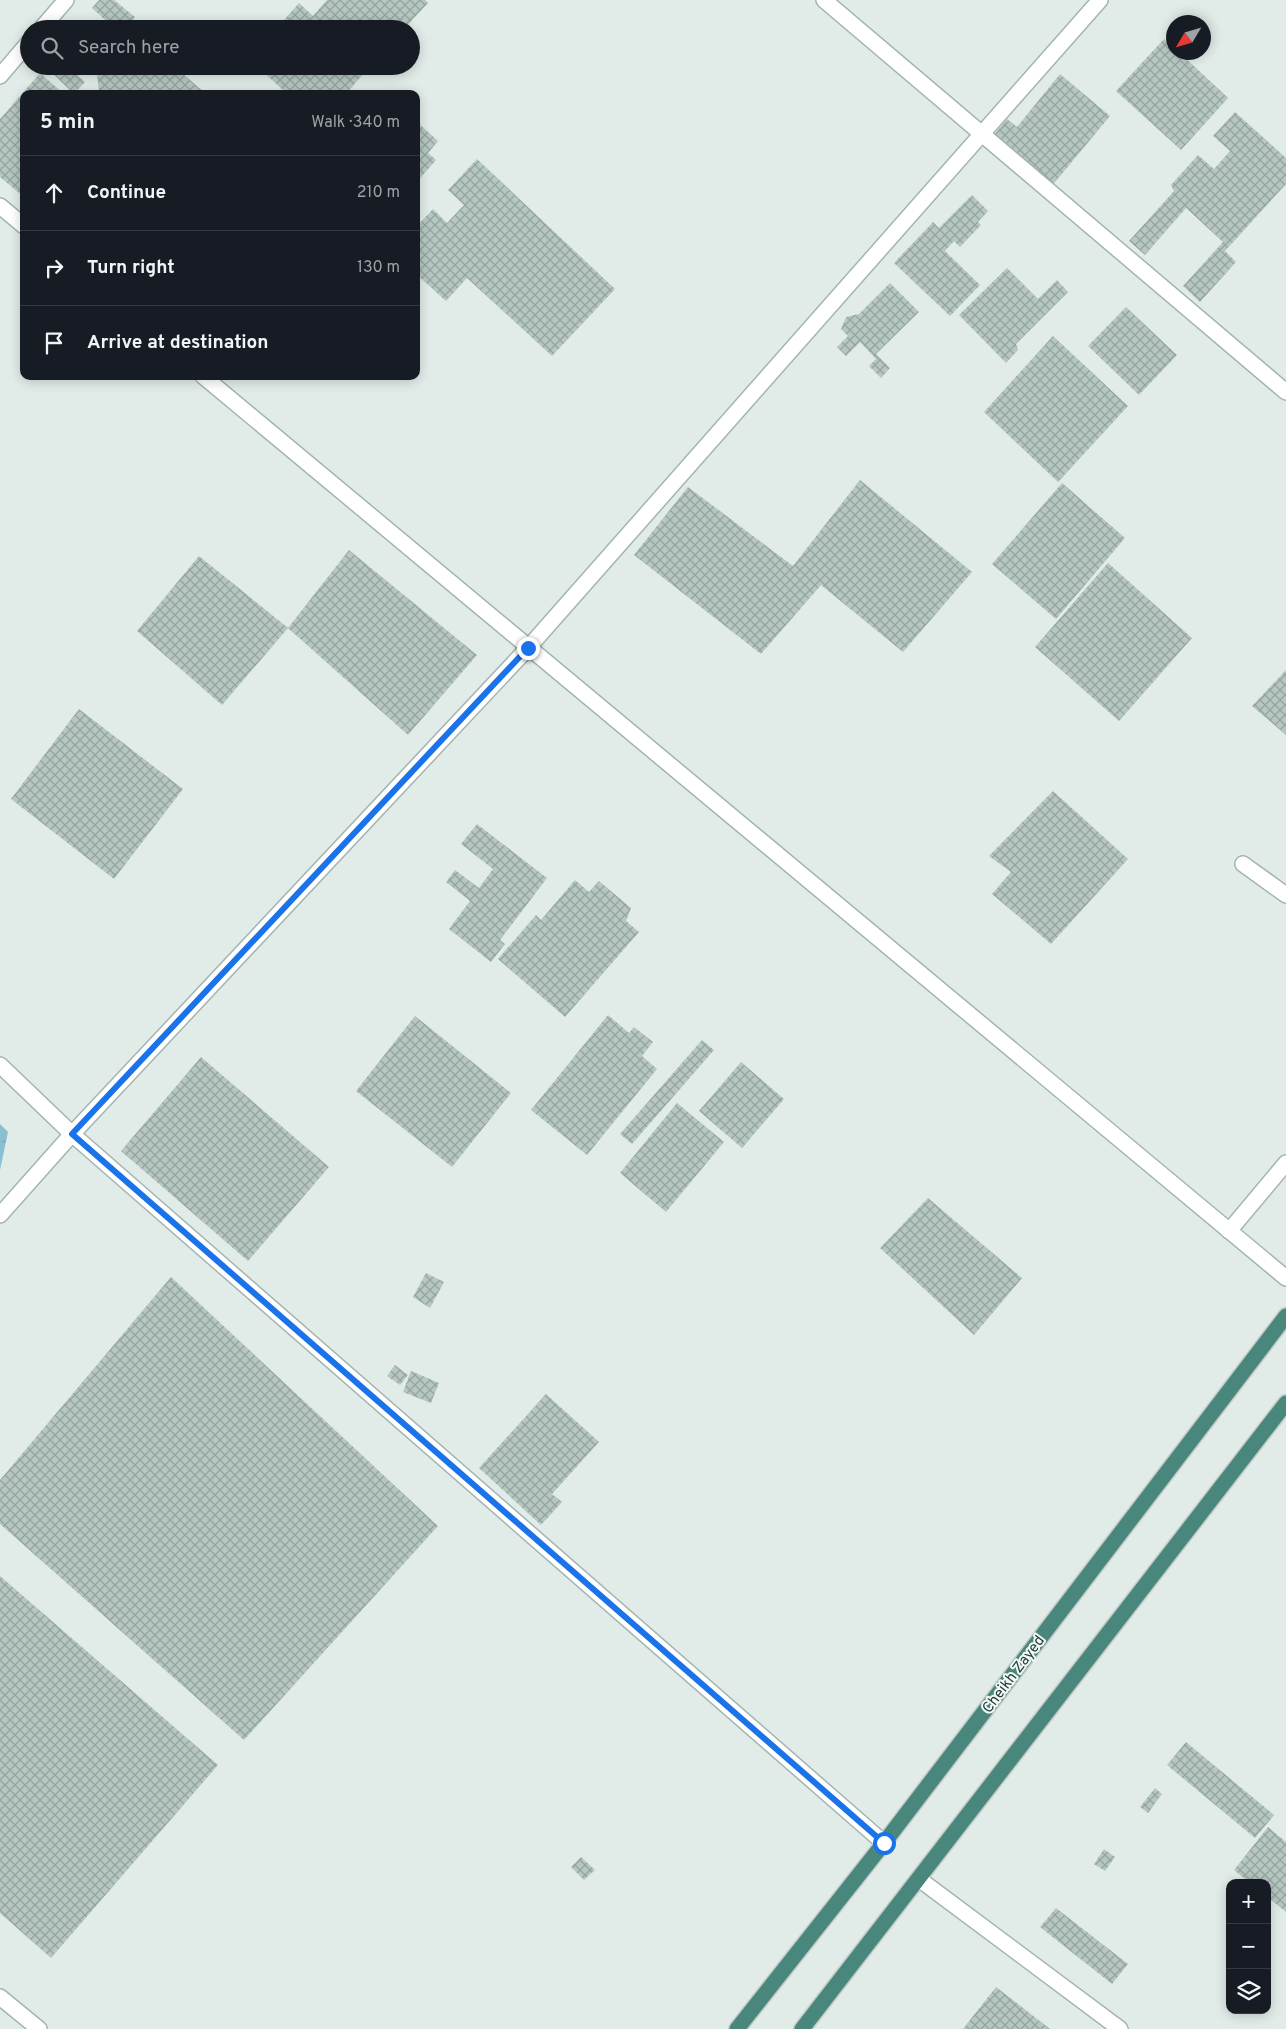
<!DOCTYPE html>
<html lang="en">
<head>
<meta charset="utf-8">
<style>
  :root { --surface:#171b24; --page:#242831; --text:#f1f3f6; --muted:#9ea1a6; --line:#363941 }
  body { margin:0; font-family:Overpass,sans-serif; background:var(--page); color:var(--text) }
  .controls { position:absolute; right:15px; bottom:15px; display:grid; overflow:hidden; border-radius:10px; box-shadow:0 2px 12px #0003 }
  .controls button { width:45px; height:45px; display:grid; place-items:center; padding:0; border:0; border-bottom:1px solid var(--line); background:var(--surface); color:var(--text); font:25px sans-serif }
  .compass { position:absolute; left:1166px; top:15px; width:45px; height:45px; border-radius:50%; background:var(--surface); box-shadow:0 2px 12px #0003; rotate:232deg }
  .stop { position:absolute; width:15px; height:15px; margin:-11px; border:4px solid #1a73e8; border-radius:50%; background:#fff }
  .stop.end { background:#1a73e8; border-color:#fff; box-shadow:0 1px 5px #0008 }
  .list { margin:0; padding:0; list-style:none }
  h2 { display:flex; justify-content:space-between; align-items:center; height:65px; margin:0; padding:0 20px; font-size:21px }
  h2 small { font-size:16px; font-weight:400; color:var(--muted) }
  .list li { display:grid; grid-template-columns:32px 1fr auto; gap:15px; align-items:center; box-sizing:border-box; height:75px; padding:0 20px; border-top:1px solid var(--line) }
  .list b { display:block; font-size:19px; white-space:nowrap }
  .list em { font-size:16px; font-style:normal; color:var(--muted) }
  .icon { flex:none; width:28px; height:28px; fill:none; stroke:currentColor; stroke-width:2; stroke-linecap:round; stroke-linejoin:round }
  .map { position:relative; flex:none; width:1286px; height:2029px; overflow:hidden }
  .search { position:absolute; background:var(--surface); box-shadow:0 2px 12px #0003; left:20px; top:20px; width:400px; height:55px; display:flex; align-items:center; gap:12px; box-sizing:border-box; padding:0 18px; border-radius:28px; color:var(--muted); font-size:19px }
  .panel { position:absolute; background:var(--surface); box-shadow:0 2px 12px #0003; left:20px; top:90px; width:400px; height:290px; border-radius:10px }
  .map>svg:first-child { display:block }
  .water { fill:url(#water-ripples) }
  .building { fill:url(#building-cross-hatch) }
  .lines { fill:none; stroke-linecap:round; stroke-linejoin:round }
  .service-casing { stroke:#a4b4b0; stroke-width:18 }
  .minor-casing { stroke:#a4b4b0; stroke-width:18 }
  .trunk-casing { stroke:#c1c9c7; stroke-width:18 }
  .service { stroke:#fff; stroke-width:15 }
  .minor { stroke:#fff; stroke-width:15 }
  .trunk { stroke:#49867c; stroke-width:15 }
  .route { stroke:#1a73e8; stroke-width:6 }
  .labels { text-anchor:middle; stroke-width:4; stroke-linejoin:round; paint-order:stroke }
  .street-label { font-size:15px; fill:#213d38; stroke:#f2f8f6 }
</style>
</head>
<body>
<div class="map">
<svg width="1286" height="2029" viewBox="0 0 1286 2029">
  <defs>
    <pattern id="water-ripples" width="26" height="14" patternUnits="userSpaceOnUse" patternTransform="scale(1.25)"><rect width="26" height="14" fill="#89c0d1"/><path d="M2 4q2-2 4 0t4 0M15 11q2-2 4 0t4 0" fill="none" stroke="#709dab"/></pattern>
    <pattern id="building-cross-hatch" width="8" height="8" patternUnits="userSpaceOnUse" patternTransform="scale(1.25)"><rect width="8" height="8" fill="#b6c7c1"/><path d="M0 0l8 8M0 8l8-8" fill="none" stroke="#94a39e"/></pattern>
  </defs>
  <rect width="100%" height="100%" fill="#e1ece8"/>
  <path class="water" d="M0,1124L8,1132L0,1170Z"/>
  <g class="building">
    <path d="M99,0H114L135,17L126,29H115L92,8Z"/>
    <path d="M327,0H425L428,3L404,29H276L299,3L313,16Z"/>
    <path d="M1164,39L1174,47V52H1179L1228,98L1181,150L1116,91Z"/>
    <path d="M45,66H67L85,82L74,94Z"/>
    <path d="M96,66H174L206,94H96L99,91Z"/>
    <path d="M257,66H370L346,94H287Z"/>
    <path d="M40,73L64,94H24V197L0,177V119Z"/>
    <path d="M1060,74L1110,116L1051,187L992,137L1007,119L1017,127Z"/>
    <path d="M1235,112L1286,158V184L1225,251L1236,262L1200,302L1183,286L1223,242L1186,208L1145,255L1129,241L1174,191L1171,185L1198,155L1214,169L1230,151L1213,136Z"/>
    <path d="M416,121L438,141L428,153L436,160L416,183Z"/>
    <path d="M477,159L615,289L552,356L467,278L446,301L416,274V227L433,209L447,223L464,205L448,190Z"/>
    <path d="M972,195L988,211L978,222L981,225L960,247L954,241L945,251L980,285L950,316L894,263L933,222L939,228Z"/>
    <path d="M1007,268L1038,299L1057,280L1068,292L1016,344L1018,350L1006,363L959,315Z"/>
    <path d="M890,283L919,312L876,354L890,368L881,378L869,366L876,359L860,342L846,356L837,347L848,336L841,329L846,317L859,314Z"/>
    <path d="M1126,307L1177,355L1139,395L1088,346Z"/>
    <path d="M1053,336L1128,406L1058,482L984,412Z"/>
    <path d="M860,480L972,572L903,652L821,585L761,654L634,555L688,487L793,566Z"/>
    <path d="M1062,483L1125,538L1056,619L992,564Z"/>
    <path d="M349,550L477,655L408,735L288,628Z"/>
    <path d="M199,556L288,628L222,705L137,631Z"/>
    <path d="M1108,563L1192,638L1119,721L1035,647Z"/>
    <path d="M1286,670V735L1252,706Z"/>
    <path d="M79,709L183,789L114,879L11,799Z"/>
    <path d="M1053,791L1128,859L1051,944L992,894L1011,872L989,856Z"/>
    <path d="M477,824L547,878L500,940L505,944L491,962L449,929L470,901L446,882L455,870L479,888L493,869L461,844Z"/>
    <path d="M575,880L589,892L599,881L631,908L626,921L639,932L565,1017L498,959L536,915L541,920Z"/>
    <path d="M608,1015L629,1033L634,1027L653,1042L642,1056L657,1069L587,1155L531,1110Z"/>
    <path d="M415,1016L511,1093L452,1167L356,1091Z"/>
    <path d="M702,1040L714,1050L632,1144L620,1134Z"/>
    <path d="M201,1057L329,1167L248,1261L121,1151Z"/>
    <path d="M741,1062L784,1099L742,1148L699,1111Z"/>
    <path d="M677,1103L724,1142L666,1212L620,1173Z"/>
    <path d="M928,1198L1022,1278L974,1335L880,1248Z"/>
    <path d="M426,1273L444,1282L430,1308L413,1297Z"/>
    <path d="M171,1277L438,1526L244,1740L0,1524V1480Z"/>
    <path d="M395,1365L408,1375L400,1385L387,1376Z"/>
    <path d="M411,1371L439,1383L431,1403L403,1392Z"/>
    <path d="M546,1394L599,1442L552,1494L562,1502L541,1525L479,1468Z"/>
    <path d="M0,1576L218,1765L51,1958L0,1913Z"/>
    <path d="M1186,1742L1274,1815L1255,1838L1167,1765Z"/>
    <path d="M1155,1788L1162,1794L1148,1813L1140,1807Z"/>
    <path d="M1268,1827L1286,1842V1912L1267,1897V1883H1250L1234,1870Z"/>
    <path d="M1104,1849L1115,1857L1105,1871L1094,1864Z"/>
    <path d="M581,1857L595,1870L584,1880L571,1867Z"/>
    <path d="M1056,1908L1128,1964L1112,1984L1040,1927Z"/>
    <path d="M996,1987L1050,2029H963Z"/>
  </g>
  <g class="lines">
    <defs>
      <g id="service">
        <path d="M1243,864L1286,895"/>
        <path d="M1229,1231L1286,1163"/>
      </g>
      <g id="minor">
        <path d="M824,0L1286,392"/>
        <path d="M41,29L66,0"/>
        <path d="M0,76L29,42"/>
        <path d="M0,206L24,226"/>
        <path d="M203,376L1286,1278"/>
        <path d="M0,1065L72,1134L884,1843"/>
        <path d="M0,1215L72,1134L528,648L1100,0"/>
        <path d="M919,1879L1120,2029"/>
        <path d="M0,1997L39,2029"/>
      </g>
      <g id="trunk">
        <path d="M737,2029L884,1843L1286,1316"/>
        <path d="M802,2029L1286,1403"/>
      </g>
    </defs>
    <use href="#service" class="service-casing"/>
    <use href="#minor" class="minor-casing"/>
    <use href="#trunk" class="trunk-casing"/>
    <use href="#service" class="service"/>
    <use href="#minor" class="minor"/>
    <use href="#trunk" class="trunk"/>
  </g>
  <g class="lines">
    <path class="route" d="M528,648L72,1134L884,1843"/>
  </g>
  <g class="labels">
    <g class="street-label">
      <text transform="translate(1013 1674) rotate(-53)" y="5">Cheikh Zayed</text>
    </g>
  </g>
</svg>
<div class="controls">
<button>+</button>
<button>−</button>
<button><svg class="icon" aria-label="layers" viewBox="0 0 24 24"><path d="M12 4l9 5-9 5-9-5zM3 14l9 5 9-5"/></svg></button>
</div>
<svg class="compass" viewBox="-18 -18 36 36"><path d="M0-13l5 13h-10z" fill="#e53935"/><path d="M0 13l5-13h-10z" fill="#9ea1a6"/></svg>
<div class="stop" style="left:884px;top:1843px"></div>
<div class="stop end" style="left:528px;top:648px"></div>
<div class="search"><svg class="icon" aria-label="search" viewBox="0 0 24 24"><circle cx="10" cy="10" r="6"/><path d="M15 15l6 6"/></svg>Search here</div>
<section class="panel">
<h2>5 min<small>Walk · 340 m</small></h2>
<ul class="list">
<li><svg class="icon" aria-label="ahead" viewBox="0 0 24 24"><path d="M12 20V5M6 11l6-6 6 6"/></svg><div><b>Continue</b></div><em>210 m</em></li>
<li><svg class="icon" aria-label="right" viewBox="0 0 24 24"><path d="M7 20v-9h11M14 6l5 5-5 5"/></svg><div><b>Turn right</b></div><em>130 m</em></li>
<li><svg class="icon" aria-label="arrive" viewBox="0 0 24 24"><path d="M6 21V4h12l-3 4 3 4H6"/></svg><div><b>Arrive at destination</b></div></li>
</ul>
</section>
</div>
</body>
</html>
